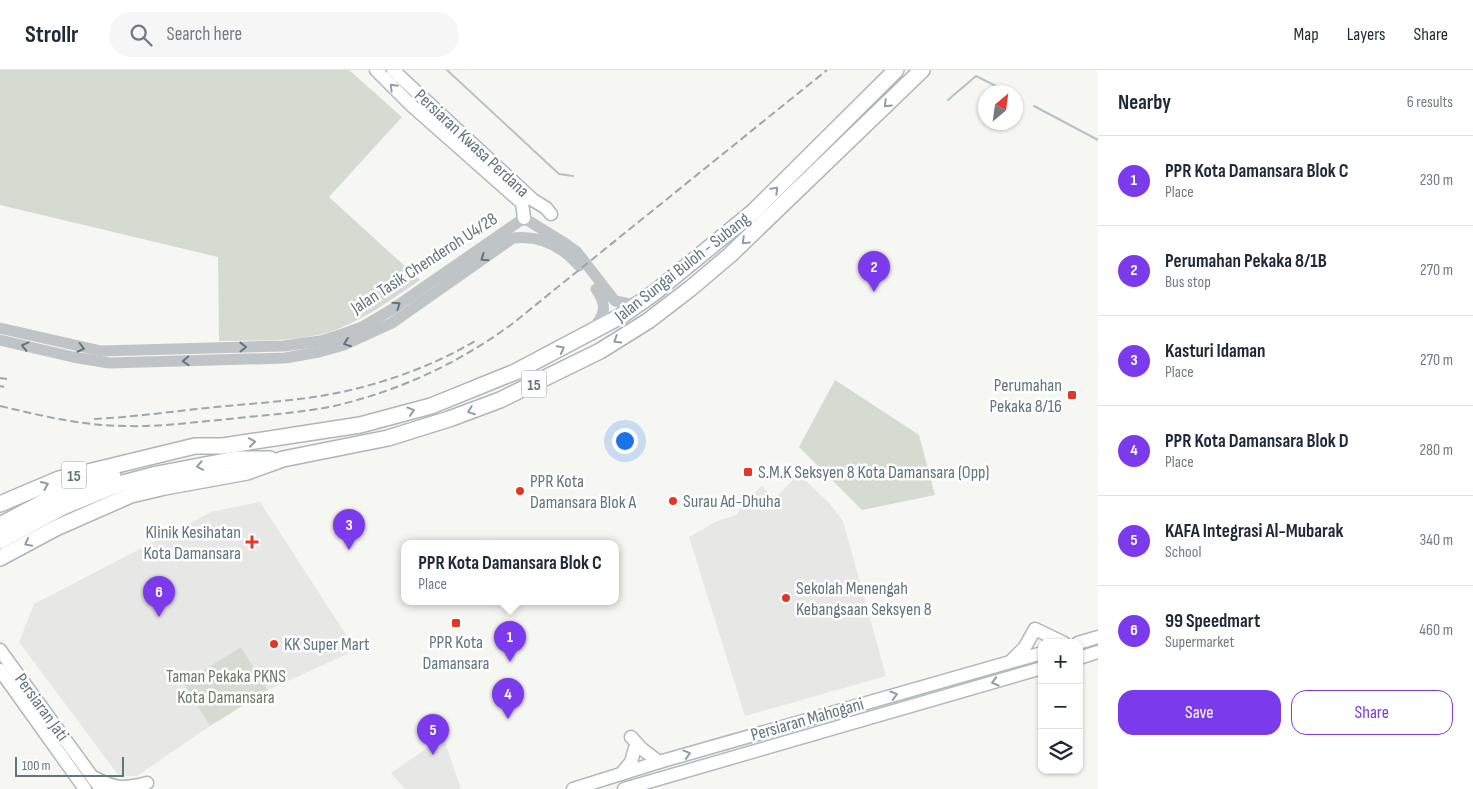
<!DOCTYPE html>
<html lang="en">
<head>
<meta charset="utf-8">
<style>
  :root { --surface:#fff; --page:#f6f6f7; --text:#1f2937; --muted:#747a83; --line:#e0e1e3; --accent:#7c3aed }
  body { margin:0; font-family:"Sofia Sans Condensed",sans-serif; background:var(--page); color:var(--text) }
  .controls { position:absolute; right:15px; bottom:15px; display:grid; overflow:hidden; border-radius:10px; box-shadow:0 1px 4px #0004 }
  .controls button { width:45px; height:45px; display:grid; place-items:center; padding:0; border:0; border-bottom:1px solid var(--line); background:var(--surface); color:var(--text); font:25px sans-serif }
  .compass { position:absolute; left:978px; top:15px; width:45px; height:45px; border-radius:50%; background:var(--surface); box-shadow:0 1px 4px #0004; rotate:29deg }
  .scale { position:absolute; left:15px; bottom:12px; width:109px; box-sizing:border-box; padding-left:5px; border:2px solid #61757e; border-top:0; font-size:14px; line-height:18px; white-space:nowrap; color:#61757e; -webkit-text-stroke:4px #fff; paint-order:stroke }
  .you { position:absolute; left:624px; top:370px; width:18px; height:18px; margin:-12px; border:4px solid #fff; border-radius:50%; background:#1a73e8; box-shadow:0 0 0 8px #1a73e833 }
  .badge { display:grid; place-items:center; width:32px; height:32px; border-radius:50%; background:var(--accent); color:#fff; font-size:16px; font-weight:700 }
  .pin { position:absolute; translate:-50% -41px; filter:drop-shadow(0 1px 2px #0008) }
  .pin::after { content:''; position:absolute; top:26px; width:18px; height:15px; background:inherit; clip-path:polygon(0 0,100% 0,50% 100%) }
  .popup { position:absolute; left:401px; top:470px; width:218px; height:65px; box-sizing:border-box; display:grid; place-content:center; border-radius:10px; background:var(--surface); filter:drop-shadow(0 1px 4px #0005); font-size:16px; white-space:nowrap; color:var(--muted) }
  .popup b { font-size:19px; color:var(--text) }
  .popup::after { content:''; position:absolute; left:50%; top:100%; margin-left:-10px; border:10px solid transparent; border-top-color:var(--surface) }
  .list { margin:0; padding:0; list-style:none }
  h2 { display:flex; justify-content:space-between; align-items:center; height:65px; margin:0; padding:0 20px; font-size:21px }
  h2 small { font-size:16px; font-weight:400; color:var(--muted) }
  .list li { display:grid; grid-template-columns:32px 1fr auto; gap:15px; align-items:center; box-sizing:border-box; height:90px; padding:0 20px; border-top:1px solid var(--line) }
  .list b { display:block; font-size:19px; white-space:nowrap }
  .list p { margin:0; font-size:16px; white-space:nowrap; color:var(--muted) }
  .list em { font-size:16px; font-style:normal; color:var(--muted) }
  .actions { display:flex; gap:10px; padding:15px 20px }
  .actions a { flex:1; padding:11px 0; border:1px solid var(--accent); border-radius:15px; text-align:center; font-size:18px; color:var(--accent) }
  .actions .main { background:var(--accent); color:#fff }
  .icon { flex:none; width:28px; height:28px; fill:none; stroke:currentColor; stroke-width:2; stroke-linecap:round; stroke-linejoin:round }
  .map { position:relative; flex:none; width:1098px; height:719px; overflow:hidden }
  header { display:flex; align-items:center; gap:30px; box-sizing:border-box; height:70px; padding:0 25px; background:var(--surface); border-bottom:1px solid var(--line) }
  header strong { font-size:24px }
  nav { display:flex; gap:28px; margin-inline-start:auto; font-size:18px }
  .search { width:350px; height:45px; background:var(--page); display:flex; align-items:center; gap:12px; box-sizing:border-box; padding:0 18px; border-radius:28px; color:var(--muted); font-size:19px }
  main { display:flex }
  aside { flex:1; background:var(--surface) }
  .map>svg:first-child { display:block }
  .built { fill:#e7e7e6 }
  .green { fill:#d6dbd2 }
  .lines { fill:none; stroke-linecap:round; stroke-linejoin:round }
  .stream { stroke:#b4c4c6; stroke-width:2 }
  .secondary-casing { stroke:#b1b8bb; stroke-width:15 }
  .trunk-casing { stroke:#b0b5b8; stroke-width:18 }
  .tertiary { stroke:#bfc4c7; stroke-width:11 }
  .secondary { stroke:#fff; stroke-width:12 }
  .trunk { stroke:#fff; stroke-width:15 }
  .rail { stroke:#9ea7ab; stroke-width:2; stroke-dasharray:8 4; stroke-linecap:butt }
  .oneway { stroke:#909ea5 }
  .oneway2 { stroke:#61757e }
  .poi-dot { fill:#e23727; stroke:#fff; stroke-width:2 }
  .labels { text-anchor:middle; stroke-width:5; stroke-linejoin:round; paint-order:stroke }
  .shield { fill:#fff; stroke:#909ea5; stroke-width:1 }
  .shield-label { font-size:16px; font-weight:bold; fill:#61757e }
  .street-label { font-size:18px; fill:#61757e; stroke:#fff }
  .poi-label { font-size:18px; fill:#61757e; stroke:#fff; text-anchor:start }
  .park-label { font-size:18px; fill:#6c7b64; stroke:#fff }
</style>
</head>
<body>
<header>
<strong>Strollr</strong>
<div class="search"><svg class="icon" aria-label="search" viewBox="0 0 24 24"><circle cx="10" cy="10" r="6"/><path d="M15 15l6 6"/></svg>Search here</div>
<nav><a>Map</a><a>Layers</a><a>Share</a></nav>
</header>
<main>
<div class="map">
<svg width="1098" height="719" viewBox="0 0 1098 719">
  <rect width="100%" height="100%" fill="#f6f6f3"/>
  <g class="built">
    <path d="M799,404L829,433L843,451L886,606L745,646L689,467L717,451L737,445L742,434L762,416L774,429Z"/>
    <path d="M260,432L356,580L268,620L241,577L183,613L210,656L137,706H119L19,572L34,534L211,442Z"/>
    <path d="M443,667L461,719H405L391,703Z"/>
  </g>
  <g class="green">
    <path d="M0,0H349L402,47L329,127L420,210C394,228 368,247 338,259C301,273 258,270 219,271L218,187L0,135Z"/>
    <path d="M835,310L919,365L935,425L862,440L799,377Z"/>
    <path d="M241,577L268,620L210,656L183,613Z"/>
  </g>
  <g class="lines">
    <g class="stream">
      <path d="M447,0L559,104L573,106"/>
      <path d="M1016,27L1018,28"/>
      <path d="M948,30L976,6L1008,22"/>
      <path d="M1034,36L1098,70"/>
    </g>
    <defs>
      <g id="secondary">
        <path d="M376,0L411,35L522,133L524,148"/>
        <path d="M393,0L533,130L546,138L551,144"/>
        <path d="M1078,573L1098,567"/>
        <path d="M0,580L101,719"/>
        <path d="M1079,588L1098,582"/>
        <path d="M1012,590L1025,577L1035,559L1064,573"/>
        <path d="M0,600L85,719"/>
        <path d="M631,667L642,679L659,692"/>
        <path d="M621,704L631,692L635,678"/>
        <path d="M95,708C116,719 124,719 147,713"/>
        <path d="M573,719L659,692L1042,583"/>
        <path d="M624,719L1042,598"/>
      </g>
      <g id="trunk">
        <path d="M0,434L59,409L195,376H223L360,355L431,336L515,302L621,246L654,223L753,142L896,0"/>
        <path d="M0,455L59,424L113,406"/>
        <path d="M0,471L65,436L119,414L157,404L236,389H270"/>
        <path d="M0,488L56,458L131,425L165,417L247,402L283,389L388,368L449,349L500,330L600,281L648,251L691,218L730,185L922,0"/>
      </g>
    </defs>
    <use href="#secondary" class="secondary-casing"/>
    <use href="#trunk" class="trunk-casing"/>
    <g class="tertiary">
      <path d="M0,258L101,281L284,276L320,271L343,264L362,257L391,240L524,148L566,174L577,182L615,231L630,234L639,230"/>
      <path d="M593,259C606,243 607,235 596,219"/>
      <path d="M0,270L73,287L109,293L285,288L319,282L344,275L392,253L513,168C540,165 561,175 579,196"/>
    </g>
    <use href="#secondary" class="secondary"/>
    <use href="#trunk" class="trunk"/>
    <g class="rail">
      <path d="M0,308L7,309"/>
      <path d="M0,316L4,317"/>
      <path d="M0,336C42,346 84,356 127,356C161,357 195,352 229,349C264,345 300,343 334,336C399,321 459,293 512,254L827,0"/>
      <path d="M94,349C135,347 175,341 216,337C256,333 297,331 337,323C385,313 433,296 475,271"/>
    </g>
  </g>
  <defs><path id="oneway-chevron" d="M-2-3.5L2.5 0L-2 3.5" fill="none" stroke-width="1.6" stroke-linecap="round" stroke-linejoin="round" transform="scale(1.25)"/></defs>
  <g class="oneway">
    <use href="#oneway-chevron" transform="translate(393 17) rotate(-135)"/>
    <use href="#oneway-chevron" transform="translate(887 34) rotate(136)"/>
    <use href="#oneway-chevron" transform="translate(775 120) rotate(-45)"/>
    <use href="#oneway-chevron" transform="translate(745 171) rotate(136)"/>
    <use href="#oneway-chevron" transform="translate(617 270) rotate(148)"/>
    <use href="#oneway-chevron" transform="translate(561 279) rotate(-27)"/>
    <use href="#oneway-chevron" transform="translate(411 341) rotate(-16)"/>
    <use href="#oneway-chevron" transform="translate(471 341) rotate(159)"/>
    <use href="#oneway-chevron" transform="translate(252 372) rotate(-8)"/>
    <use href="#oneway-chevron" transform="translate(200 396) rotate(169)"/>
    <use href="#oneway-chevron" transform="translate(45 415) rotate(-23)"/>
    <use href="#oneway-chevron" transform="translate(28 473) rotate(152)"/>
    <use href="#oneway-chevron" transform="translate(995 612) rotate(164)"/>
    <use href="#oneway-chevron" transform="translate(894 625) rotate(-16)"/>
    <use href="#oneway-chevron" transform="translate(687 684) rotate(-16)"/>
  </g>
  <g class="oneway2">
    <use href="#oneway-chevron" transform="translate(484 188) rotate(145)"/>
    <use href="#oneway-chevron" transform="translate(397 235) rotate(-35)"/>
    <use href="#oneway-chevron" transform="translate(347 273) rotate(160)"/>
    <use href="#oneway-chevron" transform="translate(25 276) rotate(-167)"/>
    <use href="#oneway-chevron" transform="translate(243 277) rotate(-1)"/>
    <use href="#oneway-chevron" transform="translate(81 278) rotate(14)"/>
    <use href="#oneway-chevron" transform="translate(186 291) rotate(178)"/>
  </g>
  <g class="poi-dot">
    <rect x="1067" y="320" width="10" height="10" rx="2.5"/>
    <rect x="743" y="397" width="10" height="10" rx="2.5"/>
    <circle cx="520" cy="421" r="5"/>
    <circle cx="673" cy="431" r="5"/>
    <path d="M249.5 464.5h5v5h5v5h-5v5h-5v-5h-5v-5h5z"/>
    <circle cx="786" cy="528" r="5"/>
    <rect x="451" y="548" width="10" height="10" rx="2.5"/>
    <circle cx="274" cy="574" r="5"/>
  </g>
  <g class="labels">
    <g class="shield">
      <rect x="521.5" y="300.5" width="25" height="27" rx="4"/>
      <rect x="61.5" y="391.5" width="25" height="27" rx="4"/>
    </g>
    <g class="shield-label">
      <text x="534" y="320">15</text>
      <text x="74" y="411">15</text>
    </g>
    <g class="street-label">
      <text transform="translate(472 73) rotate(43)" y="6">Persiaran Kwasa Perdana</text>
      <text transform="translate(424 193) rotate(-33)" y="6">Jalan Tasik Chenderoh U4/28</text>
      <text transform="translate(682 197) rotate(-38)" y="6">Jalan Sungai Buloh - Subang</text>
      <text transform="translate(42 637) rotate(54)" y="6">Persiaran Jati</text>
      <text transform="translate(807 649) rotate(-16)" y="6">Persiaran Mahogani</text>
    </g>
    <g class="poi-label">
      <text x="1062" y="321" text-anchor="end">Perumahan<tspan x="1062" dy="21">Pekaka 8/16</tspan></text>
      <text x="758" y="408">S.M.K Seksyen 8 Kota Damansara (Opp)</text>
      <text x="530" y="417">PPR Kota<tspan x="530" dy="21">Damansara Blok A</tspan></text>
      <text x="683" y="437">Surau Ad-Dhuha</text>
      <text x="241" y="468" text-anchor="end">Klinik Kesihatan<tspan x="241" dy="21">Kota Damansara</tspan></text>
      <text x="796" y="524">Sekolah Menengah<tspan x="796" dy="21">Kebangsaan Seksyen 8</tspan></text>
      <text x="456" y="578" text-anchor="middle">PPR Kota<tspan x="456" dy="21">Damansara</tspan></text>
      <text x="284" y="580">KK Super Mart</text>
    </g>
    <g class="park-label">
      <text x="226" y="612">Taman Pekaka PKNS<tspan x="226" dy="21">Kota Damansara</tspan></text>
    </g>
  </g>
</svg>
<div class="controls">
<button>+</button>
<button>−</button>
<button><svg class="icon" aria-label="layers" viewBox="0 0 24 24"><path d="M12 4l9 5-9 5-9-5zM3 14l9 5 9-5"/></svg></button>
</div>
<svg class="compass" viewBox="-18 -18 36 36"><path d="M0-13l5 13h-10z" fill="#e53935"/><path d="M0 13l5-13h-10z" fill="#747a83"/></svg>
<div class="scale">100 m</div>
<div class="you"></div>
<div class="pin badge" style="left:510px;top:592px">1</div>
<div class="popup"><b>PPR Kota Damansara Blok C</b>Place</div>
<div class="pin badge" style="left:874px;top:222px">2</div>
<div class="pin badge" style="left:349px;top:480px">3</div>
<div class="pin badge" style="left:508px;top:649px">4</div>
<div class="pin badge" style="left:433px;top:685px">5</div>
<div class="pin badge" style="left:159px;top:547px">6</div>
</div>
<aside>
<h2>Nearby<small>6 results</small></h2>
<ul class="list">
<li><span class="badge">1</span><div><b>PPR Kota Damansara Blok C</b><p>Place</p></div><em>230 m</em></li>
<li><span class="badge">2</span><div><b>Perumahan Pekaka 8/1B</b><p>Bus stop</p></div><em>270 m</em></li>
<li><span class="badge">3</span><div><b>Kasturi Idaman</b><p>Place</p></div><em>270 m</em></li>
<li><span class="badge">4</span><div><b>PPR Kota Damansara Blok D</b><p>Place</p></div><em>280 m</em></li>
<li><span class="badge">5</span><div><b>KAFA Integrasi Al-Mubarak</b><p>School</p></div><em>340 m</em></li>
<li><span class="badge">6</span><div><b>99 Speedmart</b><p>Supermarket</p></div><em>460 m</em></li>
</ul>
<div class="actions"><a class="main">Save</a><a>Share</a></div>
</aside>
</main>
</body>
</html>
